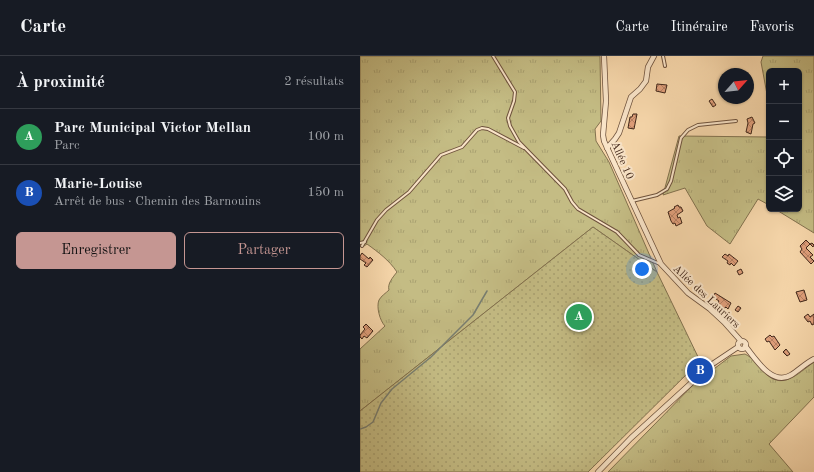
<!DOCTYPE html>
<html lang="fr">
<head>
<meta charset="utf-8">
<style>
  :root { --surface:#171b24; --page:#20242c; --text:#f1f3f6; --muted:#9ea1a6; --line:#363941; --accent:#c59692 }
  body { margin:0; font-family:"Old Standard TT",serif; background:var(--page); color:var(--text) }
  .controls { position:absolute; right:12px; top:12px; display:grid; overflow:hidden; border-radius:6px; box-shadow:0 1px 3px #0004 }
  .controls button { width:36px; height:36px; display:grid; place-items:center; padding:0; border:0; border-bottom:1px solid var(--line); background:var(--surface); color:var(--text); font:20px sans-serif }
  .compass { position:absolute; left:358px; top:12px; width:36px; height:36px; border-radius:50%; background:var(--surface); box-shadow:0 1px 3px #0004; rotate:63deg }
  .you { position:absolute; left:282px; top:213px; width:14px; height:14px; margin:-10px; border:3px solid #fff; border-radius:50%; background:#1a73e8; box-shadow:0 0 0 6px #1a73e833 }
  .badge { display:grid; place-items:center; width:26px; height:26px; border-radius:50%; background:var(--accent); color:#fff; font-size:13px; font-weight:700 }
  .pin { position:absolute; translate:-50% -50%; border:2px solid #fff; box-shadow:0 1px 4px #0006 }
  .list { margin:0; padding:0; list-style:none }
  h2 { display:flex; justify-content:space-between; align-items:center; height:52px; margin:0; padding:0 16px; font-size:17px }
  h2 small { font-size:13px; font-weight:400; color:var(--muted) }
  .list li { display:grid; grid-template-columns:26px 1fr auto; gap:12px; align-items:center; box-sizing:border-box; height:56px; padding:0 16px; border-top:1px solid var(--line) }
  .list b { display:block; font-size:15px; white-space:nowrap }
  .list p { margin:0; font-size:13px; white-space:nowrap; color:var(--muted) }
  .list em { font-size:13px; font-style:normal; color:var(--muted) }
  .actions { display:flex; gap:8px; padding:12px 16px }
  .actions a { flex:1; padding:9px 0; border:1px solid var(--accent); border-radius:6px; text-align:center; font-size:14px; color:var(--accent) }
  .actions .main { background:var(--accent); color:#111 }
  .icon { flex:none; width:22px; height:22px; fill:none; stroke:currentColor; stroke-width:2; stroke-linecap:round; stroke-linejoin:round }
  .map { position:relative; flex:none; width:454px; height:416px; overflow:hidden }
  header { display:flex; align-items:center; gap:24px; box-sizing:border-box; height:56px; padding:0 20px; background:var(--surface); border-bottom:1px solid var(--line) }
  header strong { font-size:19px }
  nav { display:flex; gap:22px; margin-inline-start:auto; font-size:14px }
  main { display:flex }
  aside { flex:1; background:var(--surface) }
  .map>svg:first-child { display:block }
  .grass { fill:url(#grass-tufts); stroke:#82714e }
  .park { fill:url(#park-dots); stroke:#82714e }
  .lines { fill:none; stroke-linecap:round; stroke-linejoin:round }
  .stream { stroke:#787e71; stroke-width:1.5 }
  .building { fill:url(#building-cross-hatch); stroke:#402619 }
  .lane-casing { stroke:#6e523d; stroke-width:4 }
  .street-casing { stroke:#6e523d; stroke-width:6 }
  .lane { stroke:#f9e4c8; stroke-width:2 }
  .street { stroke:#f9e4c8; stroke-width:4.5 }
  .labels { text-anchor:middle; stroke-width:4; stroke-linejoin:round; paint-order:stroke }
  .street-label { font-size:11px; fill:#402619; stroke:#f9e4c8 }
</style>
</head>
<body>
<header>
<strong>Carte</strong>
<nav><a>Carte</a><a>Itinéraire</a><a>Favoris</a></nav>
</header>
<main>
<aside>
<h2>À proximité<small>2 résultats</small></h2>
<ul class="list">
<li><span class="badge" style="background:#2e9e5b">A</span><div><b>Parc Municipal Victor Mellan</b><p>Parc</p></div><em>100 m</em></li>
<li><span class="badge" style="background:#1a4fb4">B</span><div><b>Marie-Louise</b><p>Arrêt de bus · Chemin des Barnouins</p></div><em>150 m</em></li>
</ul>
<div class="actions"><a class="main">Enregistrer</a><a>Partager</a></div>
</aside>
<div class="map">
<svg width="454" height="416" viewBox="0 0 454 416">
  <defs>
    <pattern id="grass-tufts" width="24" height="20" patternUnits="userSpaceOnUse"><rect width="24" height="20" fill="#c4bc84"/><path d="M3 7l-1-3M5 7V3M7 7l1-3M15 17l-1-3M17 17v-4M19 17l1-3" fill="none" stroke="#a9a171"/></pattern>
    <pattern id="park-dots" width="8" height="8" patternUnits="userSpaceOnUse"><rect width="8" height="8" fill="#c4bc84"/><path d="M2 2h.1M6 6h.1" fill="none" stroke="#a9a171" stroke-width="1.8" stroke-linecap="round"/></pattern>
    <pattern id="building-cross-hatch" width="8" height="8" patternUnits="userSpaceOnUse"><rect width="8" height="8" fill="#df9e7a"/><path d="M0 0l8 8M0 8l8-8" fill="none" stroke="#b68163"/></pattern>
  </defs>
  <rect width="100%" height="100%" fill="#f6d6aa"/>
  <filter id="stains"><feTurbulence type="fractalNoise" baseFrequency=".005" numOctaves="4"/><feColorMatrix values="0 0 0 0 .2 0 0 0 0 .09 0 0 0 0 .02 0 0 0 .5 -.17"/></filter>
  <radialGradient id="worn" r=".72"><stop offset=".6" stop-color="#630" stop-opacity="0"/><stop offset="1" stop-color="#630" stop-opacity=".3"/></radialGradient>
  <g class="grass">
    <path d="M0,0H240L241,65L235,73L236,85L249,106L297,216L233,171L0,355V293L25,270C20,265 16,251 19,244C21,240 26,237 29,234C27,228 33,221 37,216C29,204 18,196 7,188L4,190L0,188Z"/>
    <path d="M403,0H454V177L415,153H439V15H409V49L401,6Z"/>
    <path d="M319,80L409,81V149L398,143L370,188L347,170L325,132L303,139Z"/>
    <path d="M385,298C393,302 397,308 403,315C422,336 437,318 454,306V341L409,388L433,416H248L334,328L371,300Z"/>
  </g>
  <path class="park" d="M233,171L297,216L340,305L228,416H0V355Z"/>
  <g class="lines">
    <path class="stream" d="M0,373L6,371L13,366L21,347L32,333L71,301L113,259L127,235"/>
  </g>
  <g class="building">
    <path d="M297,28L307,29L305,37L296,35Z"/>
    <path d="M364,30V40L360,32Z"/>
    <path d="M352,43L356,49L353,51L349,45Z"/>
    <path d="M273,58H277L274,73L268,72L270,61H272Z"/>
    <path d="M392,61L395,67L393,68L391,78L386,76L388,67L387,63Z"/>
    <path d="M318,149L319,151H321L323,155L317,159L318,162L320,161L322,167L316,170L315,167L313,168L311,165L308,156L315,152L314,151Z"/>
    <path d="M446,184L450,188L452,187L454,189L453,191L450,188L446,192L453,199L450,201L454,205L451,208L440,196L442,193L440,190Z"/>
    <path d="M2,197L9,203L10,201L13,204L7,211L4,209L6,207L0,203V200Z"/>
    <path d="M365,198L368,200L369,198L378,205L374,210L371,207L370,209L367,207L368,205L362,201Z"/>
    <path d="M381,213L383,217L379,219L377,215Z"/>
    <path d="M444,234L447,244L440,246L436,236Z"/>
    <path d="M355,237L371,247L368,253L366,251L364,253L357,248L359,245L353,241Z"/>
    <path d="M378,250L381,252L378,256L375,254Z"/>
    <path d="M448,258L450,261L454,258V268L452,269L450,265L448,266L444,261Z"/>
    <path d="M6,268L13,275L7,282L4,280L2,283L0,281V279L5,273L3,271Z"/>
    <path d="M410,279L412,281L414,280L420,289L415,294L409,285L407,286L405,283Z"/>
    <path d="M426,293L430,298L427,300L423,296Z"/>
  </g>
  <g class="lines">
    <defs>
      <g id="lane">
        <path d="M133,0L155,36L154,45L148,62L150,70L159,86L205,133L212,146L218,153L257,176L279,199L300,208"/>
        <path d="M303,0L305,10"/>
        <path d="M272,145L297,139L307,133L311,125L321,82L328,74L338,69L376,65"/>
        <path d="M0,187L5,186"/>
        <path d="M2,190L17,164L26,154L49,136L81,99L102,91L117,74L122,72L128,73L164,92"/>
      </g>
      <g id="street">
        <path d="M244,0L246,45L243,79L244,85L301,208L328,237L350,253L364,266L381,285"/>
        <path d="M247,92L255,83L259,77L271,41L280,33L286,25L288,11L294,0"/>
        <circle cx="382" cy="289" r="4"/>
        <path d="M385,290C395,302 412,331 431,319C439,314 446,307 454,303"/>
        <path d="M238,416L271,382L351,309L378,291"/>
      </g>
    </defs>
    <use href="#lane" class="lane-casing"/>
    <use href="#street" class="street-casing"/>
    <use href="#lane" class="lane"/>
    <use href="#street" class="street"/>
  </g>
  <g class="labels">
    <g class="street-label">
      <text transform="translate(263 104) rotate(66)" y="4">Allée 10</text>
      <text transform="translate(347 240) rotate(43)" y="4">Allée des Lauriers</text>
    </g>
  </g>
  <rect width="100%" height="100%" filter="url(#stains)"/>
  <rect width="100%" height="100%" fill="url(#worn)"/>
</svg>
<div class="controls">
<button>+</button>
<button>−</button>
<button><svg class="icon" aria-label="locate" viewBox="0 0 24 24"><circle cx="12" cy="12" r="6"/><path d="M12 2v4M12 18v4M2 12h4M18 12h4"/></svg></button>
<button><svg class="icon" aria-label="layers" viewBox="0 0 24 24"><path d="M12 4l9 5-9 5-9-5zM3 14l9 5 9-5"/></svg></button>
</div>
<svg class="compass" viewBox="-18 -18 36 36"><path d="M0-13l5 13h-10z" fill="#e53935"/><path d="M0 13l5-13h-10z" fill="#9ea1a6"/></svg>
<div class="you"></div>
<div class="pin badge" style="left:219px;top:261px;background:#2e9e5b">A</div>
<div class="pin badge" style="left:340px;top:315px;background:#1a4fb4">B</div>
</div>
</main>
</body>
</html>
